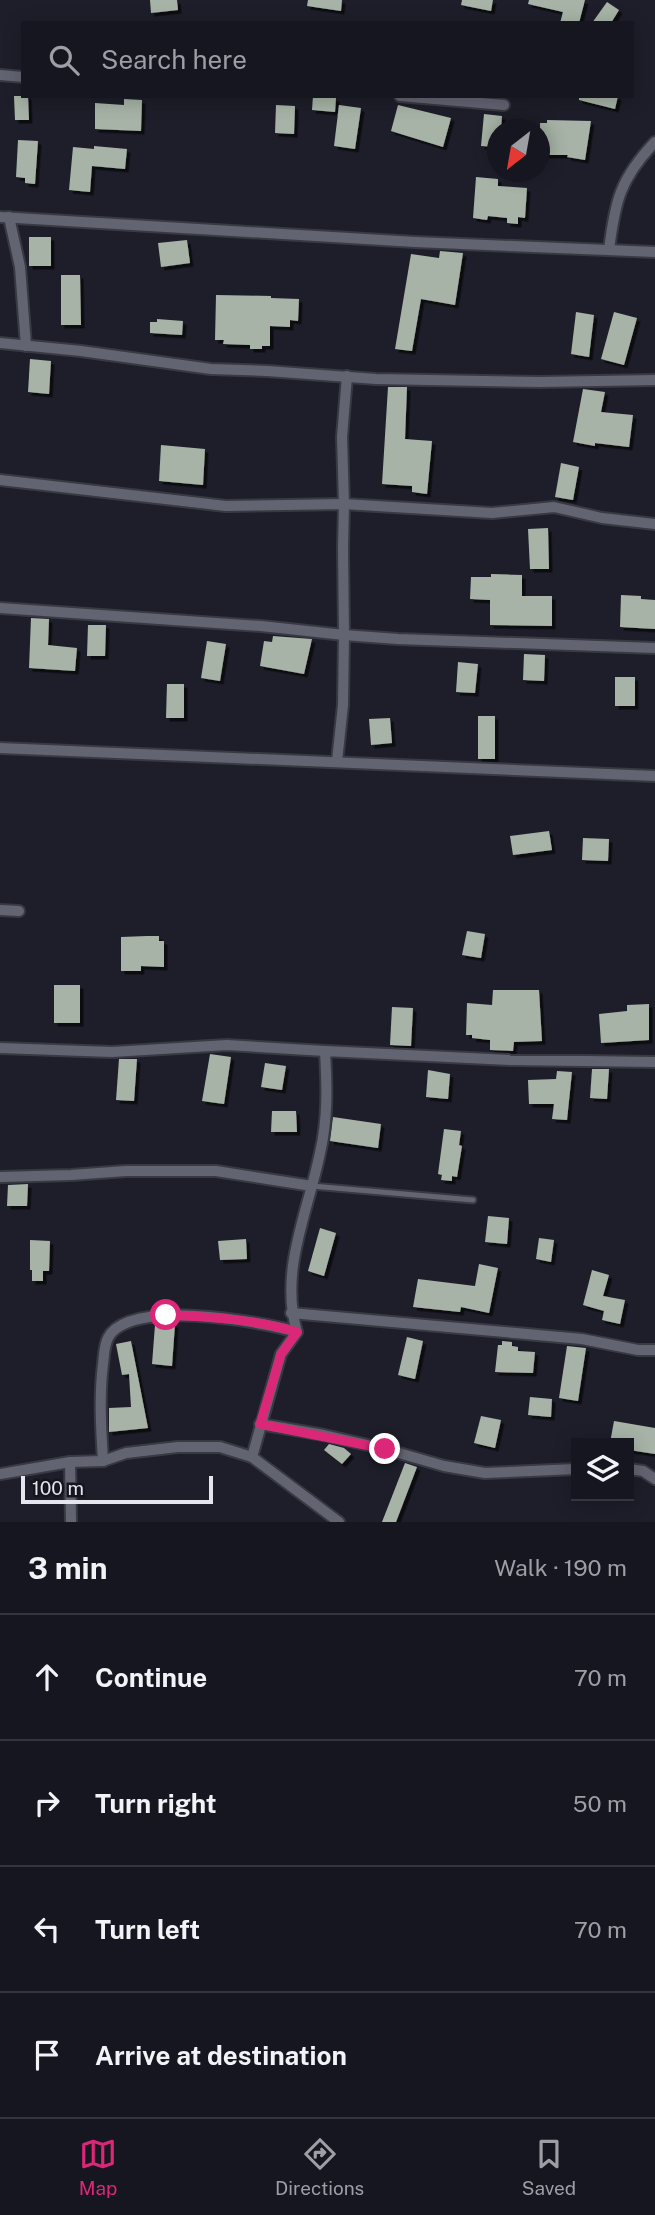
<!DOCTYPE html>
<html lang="en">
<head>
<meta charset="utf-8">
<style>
  :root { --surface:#161620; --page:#23232d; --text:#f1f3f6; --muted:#9e9fa5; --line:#35353e; --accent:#db2777 }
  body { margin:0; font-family:"Public Sans",sans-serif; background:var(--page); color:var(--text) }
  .controls { position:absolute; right:21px; bottom:21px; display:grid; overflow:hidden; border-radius:0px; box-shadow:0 4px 18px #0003 }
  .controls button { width:63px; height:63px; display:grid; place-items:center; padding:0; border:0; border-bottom:2px solid var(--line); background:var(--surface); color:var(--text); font:35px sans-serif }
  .compass { position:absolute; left:487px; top:119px; width:63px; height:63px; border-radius:50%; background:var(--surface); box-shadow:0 4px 18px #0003; rotate:211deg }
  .scale { position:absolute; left:21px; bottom:18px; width:192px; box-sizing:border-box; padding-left:7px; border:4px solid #e4e5ed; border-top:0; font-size:19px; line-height:24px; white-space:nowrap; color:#e4e5ed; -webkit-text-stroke:5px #151520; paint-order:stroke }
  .stop { position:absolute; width:21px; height:21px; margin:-16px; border:5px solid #db2777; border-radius:50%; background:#fff }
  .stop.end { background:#db2777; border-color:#fff; box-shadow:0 2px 7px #0008 }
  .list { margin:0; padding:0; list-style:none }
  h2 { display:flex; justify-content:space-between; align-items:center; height:91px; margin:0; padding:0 28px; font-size:30px }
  h2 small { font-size:23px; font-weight:400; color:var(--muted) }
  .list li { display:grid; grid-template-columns:46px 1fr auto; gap:21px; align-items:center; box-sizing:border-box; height:126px; padding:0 28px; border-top:2px solid var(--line) }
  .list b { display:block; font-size:26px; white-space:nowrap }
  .list em { font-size:23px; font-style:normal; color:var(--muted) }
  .icon { flex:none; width:38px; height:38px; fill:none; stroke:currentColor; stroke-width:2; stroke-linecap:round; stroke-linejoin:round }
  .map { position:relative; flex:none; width:655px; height:1522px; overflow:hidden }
  .search { position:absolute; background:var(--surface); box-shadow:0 4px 18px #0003; left:21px; right:21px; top:21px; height:77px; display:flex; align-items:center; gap:18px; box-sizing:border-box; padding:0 24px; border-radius:0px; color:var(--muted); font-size:26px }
  .sheet { height:595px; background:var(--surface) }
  nav { display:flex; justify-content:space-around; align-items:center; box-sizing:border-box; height:98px; border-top:2px solid var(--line); background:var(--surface); font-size:19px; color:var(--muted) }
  nav a { display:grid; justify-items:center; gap:4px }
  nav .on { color:var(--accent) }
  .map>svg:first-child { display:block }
  .building { fill:#a7b3a6; filter:url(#shadow) }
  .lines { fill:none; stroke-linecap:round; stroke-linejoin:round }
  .lane-casing { stroke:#383942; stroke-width:9 }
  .street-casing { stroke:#383942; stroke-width:14 }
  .lane { stroke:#636472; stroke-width:5 }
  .street { stroke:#636472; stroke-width:10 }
  .route { stroke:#db2777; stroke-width:9 }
</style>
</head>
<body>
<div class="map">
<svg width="655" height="1522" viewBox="0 0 655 1522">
  <defs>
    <filter id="shadow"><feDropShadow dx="3.5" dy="3.5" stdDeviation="0" flood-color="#0009"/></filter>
  </defs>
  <rect width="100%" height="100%" fill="#1e1e2a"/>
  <g class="building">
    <path d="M150,0H177L178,10L151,13Z"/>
    <path d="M308,0H342L341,11L307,6Z"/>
    <path d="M462,0H493L491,11L461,5Z"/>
    <path d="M529,0H585L579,23H560L563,12L528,4Z"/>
    <path d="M607,2L619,10L611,23H592Z"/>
    <path d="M14,96H28L29,120H15Z"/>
    <path d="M313,96L336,98L335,112L312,110Z"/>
    <path d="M579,96H618L615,109L579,100Z"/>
    <path d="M124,99L142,100L141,131L95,129V103L124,105Z"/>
    <path d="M276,105L295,106L294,134L275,133Z"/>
    <path d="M339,105L361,108L355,149L334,146Z"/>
    <path d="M398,105L451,118L443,147L391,131Z"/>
    <path d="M484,114L502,116L501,130H498V147L481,146Z"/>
    <path d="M547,120L591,121L585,160L567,157L568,155H540V123H547Z"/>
    <path d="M18,140L38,141L35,184L25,183V178L16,177Z"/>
    <path d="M94,146L127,149L125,169L92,166L90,192L69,190L73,147L94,149Z"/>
    <path d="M476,177L498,179V186L527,188L525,218L518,217V224L507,223V218L488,216L487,220L473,218Z"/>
    <rect x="29" y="237" width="22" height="29"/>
    <path d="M187,240L190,263L161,267L158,243Z"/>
    <path d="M440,251L463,253L455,305L421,299L412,351L395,349L411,254L439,258Z"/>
    <path d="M61,275H80L81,325H61Z"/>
    <path d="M216,295L271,296V298L299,299L298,321L290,320V327L270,326V346H262V349H250V345L223,344L224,340H215Z"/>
    <path d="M576,312L594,315L589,357L571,354Z"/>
    <path d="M614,312L637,318L624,365L601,359Z"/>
    <path d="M157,319L183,321L182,335L150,333V322H157Z"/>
    <path d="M30,359L51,361L49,394L28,392Z"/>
    <path d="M388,387H407L405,439L432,441L427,494L412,492V486L382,484Z"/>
    <path d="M583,389L605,392L601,412L633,415L629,447L595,443V446L573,442Z"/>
    <path d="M161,445L205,449L203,485L159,481Z"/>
    <path d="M561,463L579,467L573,500L555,497Z"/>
    <path d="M548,528L549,569H530L528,529Z"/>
    <path d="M491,574L522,575V596H552V626L490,625V600L470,599L471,577H491Z"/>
    <path d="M621,595L641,596V599L655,600V629L620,627Z"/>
    <path d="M31,618L49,619L48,645L77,648L75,671L29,668Z"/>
    <path d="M88,625H106L105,656H87Z"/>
    <path d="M273,636L312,639L304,674L260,666L264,641L272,642Z"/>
    <path d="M207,641L226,644L220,681L201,678Z"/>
    <path d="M524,654L545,655L544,681L523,680Z"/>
    <path d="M458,662L478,664L475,693L456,692Z"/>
    <rect x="615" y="677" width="20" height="29"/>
    <path d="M167,684H184V718H166Z"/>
    <rect x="478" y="716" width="17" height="43"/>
    <path d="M390,718L392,743L371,745L369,719Z"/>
    <path d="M549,831L552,850L513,855L510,836Z"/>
    <path d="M583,838L609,839L608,861L582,860Z"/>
    <path d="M467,931L485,934L481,958L462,955Z"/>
    <path d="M147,936H159V941H164V967L141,966V971H121V937Z"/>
    <rect x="54" y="985" width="26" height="38"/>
    <path d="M493,990H539L542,1041L514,1042L513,1051L490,1050V1040L472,1038V1035H466L467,1003L492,1005Z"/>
    <path d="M649,1004V1040L601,1043L599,1014L627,1011V1005Z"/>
    <path d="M392,1007L413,1008L411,1046L390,1045Z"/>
    <path d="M210,1054L231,1057L224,1104L202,1101Z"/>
    <path d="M119,1059H137L134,1101L116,1100Z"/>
    <path d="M265,1063L286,1066L282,1090L261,1087Z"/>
    <path d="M592,1069H609L607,1099L590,1098Z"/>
    <path d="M428,1070L450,1074L448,1099L426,1097Z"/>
    <path d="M557,1071L572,1072L567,1120L552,1119L554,1104H529L528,1080L556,1079Z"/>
    <path d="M272,1111H296L297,1132H271Z"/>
    <path d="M333,1117L381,1124L378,1148L330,1141Z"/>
    <path d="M444,1129L461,1131L459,1145L462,1146L457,1177L452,1176V1181L441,1180L442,1175L438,1174Z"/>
    <path d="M28,1184L27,1206H7L8,1185Z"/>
    <path d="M488,1216L509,1218L507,1244L485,1242Z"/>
    <path d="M320,1228L336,1233L324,1276L308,1271Z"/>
    <path d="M539,1238L554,1240L551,1262L536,1259Z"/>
    <path d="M246,1239L247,1259L220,1260L218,1241Z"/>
    <path d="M30,1240L50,1241L49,1271H43V1281H32V1270H30Z"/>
    <path d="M479,1264L498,1268L489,1313L461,1307L460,1312L413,1307L418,1279L475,1286Z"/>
    <path d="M592,1270L609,1275L603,1296L625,1300L620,1324L602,1320L604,1311L583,1305Z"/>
    <path d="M175,1324L172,1366L152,1364L155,1325Z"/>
    <path d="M407,1337L423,1341L415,1379L398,1375Z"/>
    <path d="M131,1341L148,1428L109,1432V1408L131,1407L129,1374L122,1375L116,1344Z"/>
    <path d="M502,1341L512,1342V1346L518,1347V1351L535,1352L533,1373L495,1372L498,1345H502Z"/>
    <path d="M567,1346L586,1348L578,1401L559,1398Z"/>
    <path d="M530,1397L552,1399L551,1417L528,1415Z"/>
    <path d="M481,1416L501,1420L495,1448L474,1443Z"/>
    <path d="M614,1421L655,1428V1454L629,1450V1443H610Z"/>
    <path d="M329,1444L344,1448L351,1454L342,1464L324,1450Z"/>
    <path d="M405,1463L417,1467L396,1522H382Z"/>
  </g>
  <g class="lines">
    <defs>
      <path id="lane" d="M312,1186L473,1200"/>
      <g id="street">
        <path d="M0,75L23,77"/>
        <path d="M400,96L504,105"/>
        <path d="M0,217L415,242L655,252"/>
        <path d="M9,217L20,267L26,346"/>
        <path d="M609,250C615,201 620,179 655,142"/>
        <path d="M0,343L81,351L211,369L267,371L376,379L540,382L655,380"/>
        <path d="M0,480L226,506L344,504L492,513L554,507L602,518L655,524"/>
        <path d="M0,608L261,626L344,635L343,548L344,504L342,437L347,376"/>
        <path d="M0,748L655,776"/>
        <path d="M337,761L343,705L344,635L398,639L655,648"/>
        <path d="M0,910L19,911"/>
        <path d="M0,1048L112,1052L227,1045L325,1051"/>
        <path d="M0,1177L71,1175L126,1171H216L312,1186"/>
        <path d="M291,1313L582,1339L638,1350H655"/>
        <path d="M260,1424L324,1435L385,1449L444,1466L485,1473L576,1469"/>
        <path d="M252,1457L281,1354L297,1332C279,1271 308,1212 320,1153C328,1119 327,1086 325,1051L510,1060L655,1062"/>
        <path d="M103,1461C101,1428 99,1397 103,1364C104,1356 104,1346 108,1338C128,1298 260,1321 297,1332"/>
        <path d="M70,1462L71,1522"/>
        <path d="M629,1469L643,1471L655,1479"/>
        <path d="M0,1474L70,1462L103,1461L126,1453L178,1447H220L252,1457L339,1522"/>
      </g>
    </defs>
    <use href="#lane" class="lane-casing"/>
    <use href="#street" class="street-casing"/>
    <use href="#lane" class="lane"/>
    <use href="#street" class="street"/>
  </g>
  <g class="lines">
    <path class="route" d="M166,1315C210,1317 254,1319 297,1332L281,1354L260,1424L385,1449"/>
  </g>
</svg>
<div class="controls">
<button><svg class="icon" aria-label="layers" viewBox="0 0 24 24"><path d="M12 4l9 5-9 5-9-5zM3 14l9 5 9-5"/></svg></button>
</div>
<svg class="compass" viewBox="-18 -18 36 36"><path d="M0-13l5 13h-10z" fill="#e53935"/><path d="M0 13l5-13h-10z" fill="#9e9fa5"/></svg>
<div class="scale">100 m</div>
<div class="stop" style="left:166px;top:1315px"></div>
<div class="stop end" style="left:385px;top:1449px"></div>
<div class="search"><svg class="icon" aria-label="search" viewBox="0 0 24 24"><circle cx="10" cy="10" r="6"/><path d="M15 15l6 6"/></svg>Search here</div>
</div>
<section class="sheet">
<h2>3 min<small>Walk · 190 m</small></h2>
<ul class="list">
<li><svg class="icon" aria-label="ahead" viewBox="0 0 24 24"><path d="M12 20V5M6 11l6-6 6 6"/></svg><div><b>Continue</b></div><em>70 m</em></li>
<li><svg class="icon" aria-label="right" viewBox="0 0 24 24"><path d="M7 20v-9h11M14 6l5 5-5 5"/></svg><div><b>Turn right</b></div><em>50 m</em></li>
<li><svg class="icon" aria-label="left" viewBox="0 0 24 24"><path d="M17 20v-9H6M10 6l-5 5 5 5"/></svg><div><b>Turn left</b></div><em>70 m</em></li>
<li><svg class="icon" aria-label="arrive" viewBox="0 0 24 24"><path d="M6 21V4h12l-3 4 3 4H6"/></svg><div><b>Arrive at destination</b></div></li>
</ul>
</section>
<nav>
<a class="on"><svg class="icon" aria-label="map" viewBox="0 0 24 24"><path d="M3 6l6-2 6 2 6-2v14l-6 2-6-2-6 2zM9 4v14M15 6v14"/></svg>Map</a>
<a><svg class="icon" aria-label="directions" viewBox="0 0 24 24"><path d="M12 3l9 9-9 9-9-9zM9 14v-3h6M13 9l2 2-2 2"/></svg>Directions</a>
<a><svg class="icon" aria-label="saved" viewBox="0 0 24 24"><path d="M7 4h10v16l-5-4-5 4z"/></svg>Saved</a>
</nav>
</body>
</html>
